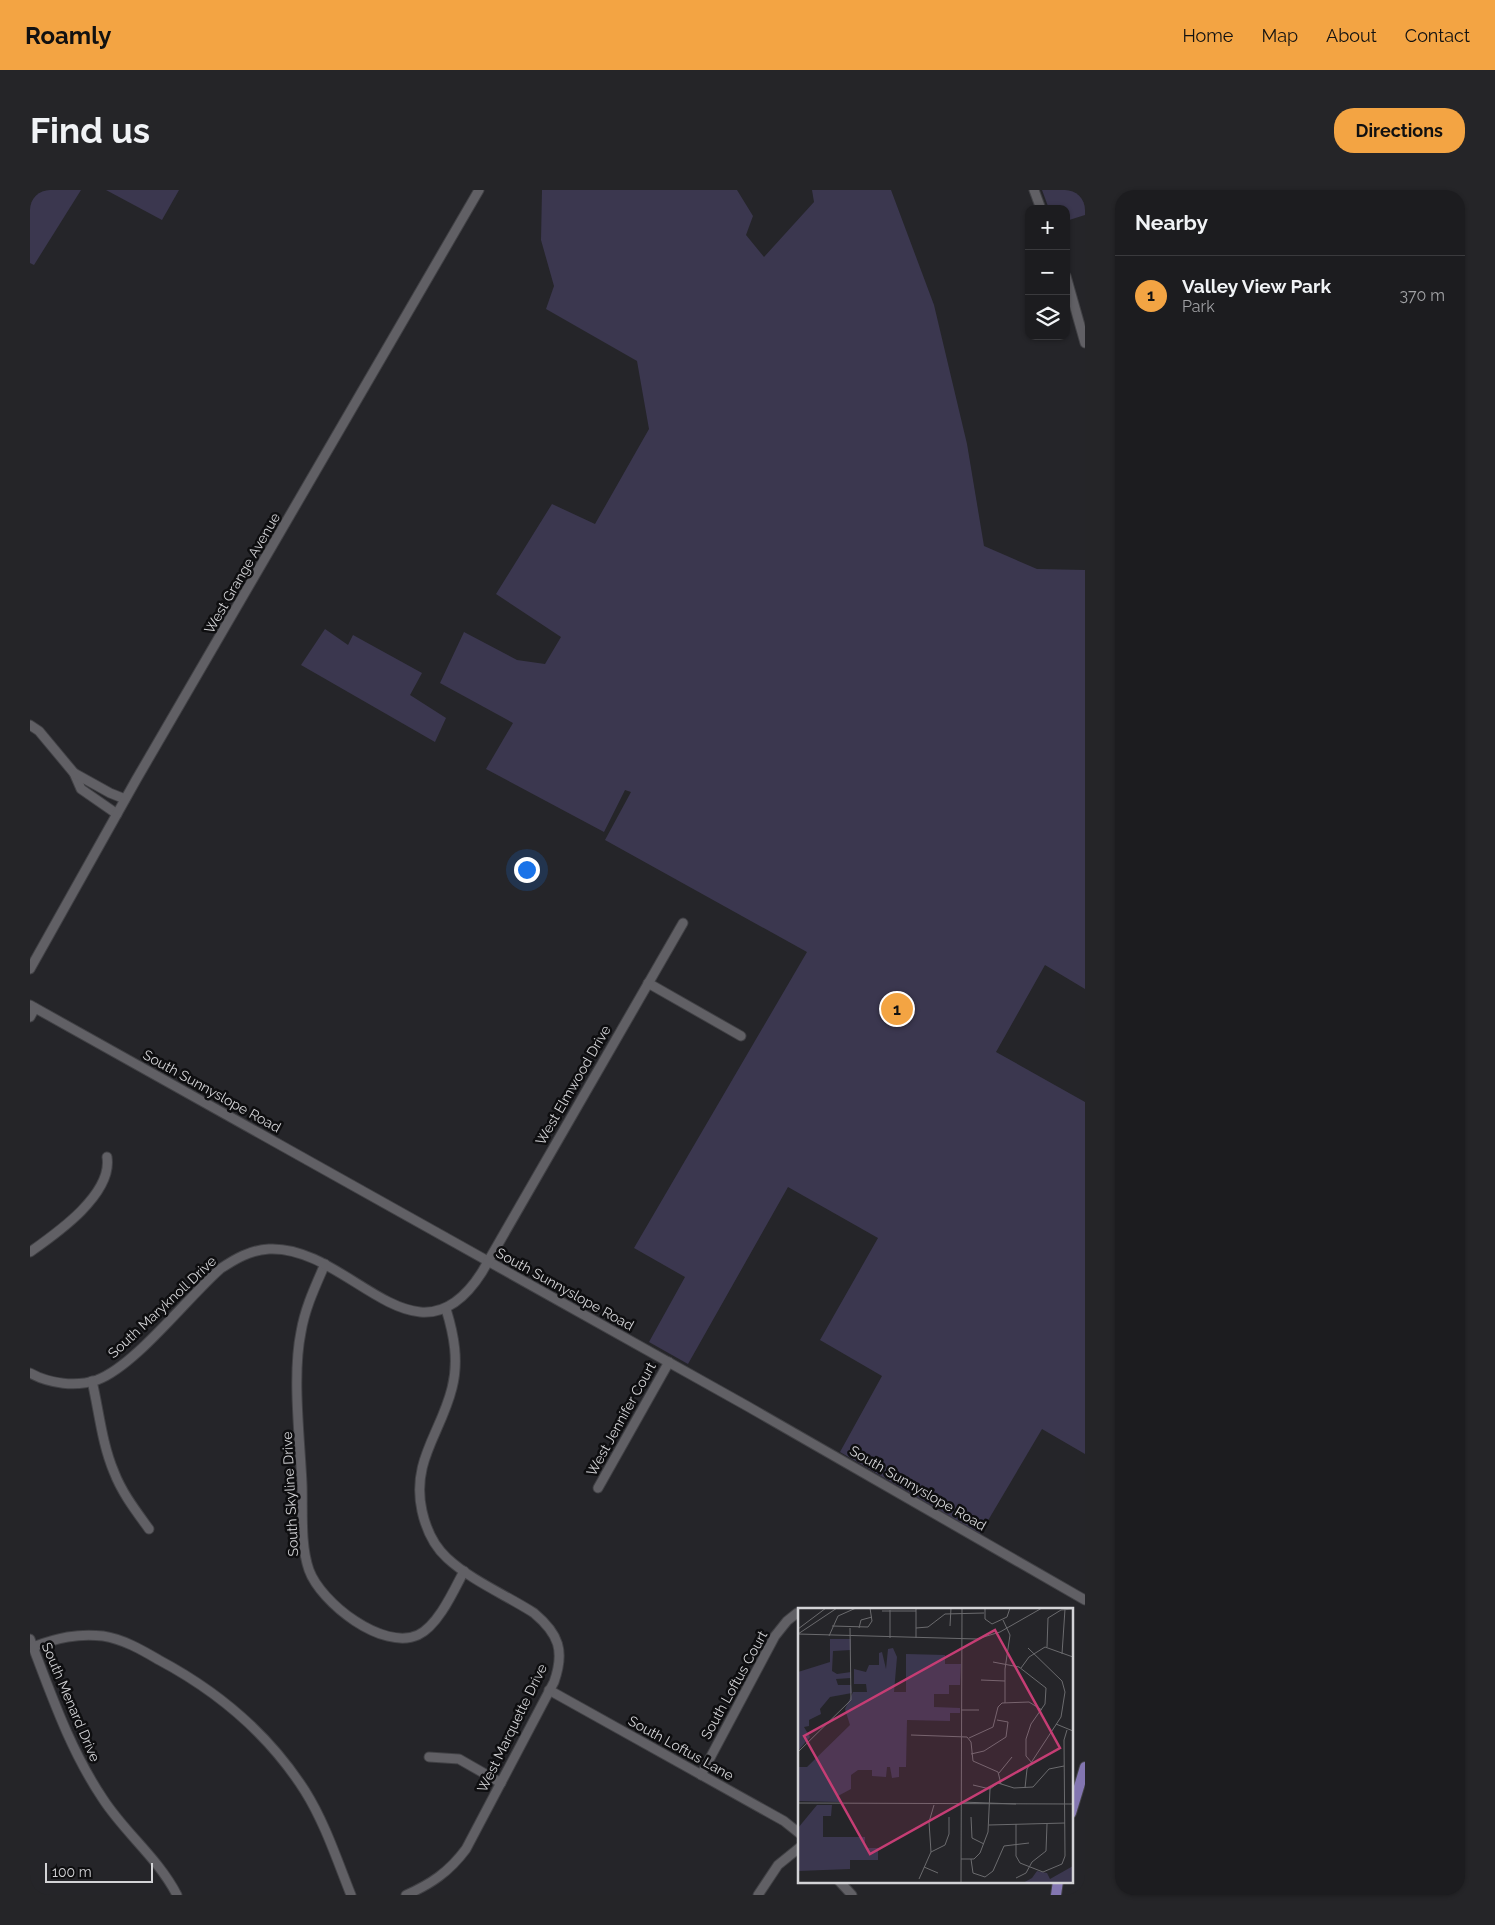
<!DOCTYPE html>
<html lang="en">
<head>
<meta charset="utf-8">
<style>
  :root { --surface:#1c1c1f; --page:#252528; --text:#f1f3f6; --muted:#a0a1a4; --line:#3a3a3d; --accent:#f3a443 }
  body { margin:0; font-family:Raleway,sans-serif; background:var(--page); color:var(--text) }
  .controls { position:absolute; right:15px; top:15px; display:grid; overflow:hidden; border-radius:10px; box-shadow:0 1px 4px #0004 }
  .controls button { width:45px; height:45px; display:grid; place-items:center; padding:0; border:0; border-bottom:1px solid var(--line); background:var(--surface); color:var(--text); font:25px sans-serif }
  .scale { position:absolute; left:15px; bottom:12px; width:108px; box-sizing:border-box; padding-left:5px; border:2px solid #d3d3d6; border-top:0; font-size:14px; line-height:18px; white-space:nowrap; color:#d3d3d6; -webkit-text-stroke:4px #0e0e10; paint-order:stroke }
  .you { position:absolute; left:496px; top:679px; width:18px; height:18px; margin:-12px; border:4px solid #fff; border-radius:50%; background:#1a73e8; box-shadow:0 0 0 8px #1a73e833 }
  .badge { display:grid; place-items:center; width:32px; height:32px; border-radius:50%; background:var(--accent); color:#111; font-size:16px; font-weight:700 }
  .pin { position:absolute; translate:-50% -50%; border:2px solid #fff; box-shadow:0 1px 5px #0006 }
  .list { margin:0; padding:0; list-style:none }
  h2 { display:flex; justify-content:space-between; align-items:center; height:65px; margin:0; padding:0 20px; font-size:21px }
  h2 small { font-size:16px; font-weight:400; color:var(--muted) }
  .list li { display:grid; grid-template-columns:32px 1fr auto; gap:15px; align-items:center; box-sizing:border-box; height:80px; padding:0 20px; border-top:1px solid var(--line) }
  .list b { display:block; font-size:19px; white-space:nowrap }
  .list p { margin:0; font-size:16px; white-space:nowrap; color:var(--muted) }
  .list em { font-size:16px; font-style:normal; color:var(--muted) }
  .icon { flex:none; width:28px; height:28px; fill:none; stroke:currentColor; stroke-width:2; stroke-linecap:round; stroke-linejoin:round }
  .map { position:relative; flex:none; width:1055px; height:1705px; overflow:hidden; border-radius:20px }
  header { display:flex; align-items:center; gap:30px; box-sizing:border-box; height:70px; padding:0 25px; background:var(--accent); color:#111 }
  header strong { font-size:24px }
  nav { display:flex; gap:28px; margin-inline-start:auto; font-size:18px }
  .intro { display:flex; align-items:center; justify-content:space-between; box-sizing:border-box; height:120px; padding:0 30px }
  h1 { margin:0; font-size:35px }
  .button { padding:12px 22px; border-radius:20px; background:var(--accent); color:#111; font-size:18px; font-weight:700 }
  main { display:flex; gap:30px; padding:0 30px }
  aside { flex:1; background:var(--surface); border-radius:20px; box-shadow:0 1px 4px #0004 }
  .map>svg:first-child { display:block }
  .green { fill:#3b374f }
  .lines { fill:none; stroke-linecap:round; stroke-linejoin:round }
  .minor-casing { stroke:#414145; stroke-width:11 }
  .major-casing { stroke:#414145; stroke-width:12 }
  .minor { stroke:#616065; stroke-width:9 }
  .major { stroke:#8376b1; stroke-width:10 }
  .labels { text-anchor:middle; stroke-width:5; stroke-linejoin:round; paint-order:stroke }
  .street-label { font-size:14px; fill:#d3d3d6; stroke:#0e0e10 }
  .inset-road { fill:none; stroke:#6b6b6e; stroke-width:1 }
  .view { fill:#c53d74; fill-opacity:0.15; stroke:#c53d74; stroke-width:2.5 }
  .inset-edge { fill:none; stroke:#d3d3d6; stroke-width:2.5 }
</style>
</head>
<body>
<header>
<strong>Roamly</strong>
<nav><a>Home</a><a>Map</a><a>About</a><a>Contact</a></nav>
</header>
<div class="intro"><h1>Find us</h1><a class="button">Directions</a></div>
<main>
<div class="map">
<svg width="1055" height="1705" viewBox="0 0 1055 1705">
  <rect width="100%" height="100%" fill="#252529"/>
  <g class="green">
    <path d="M0,0H51L4,75L0,73Z"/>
    <path d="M76,0H149L132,30Z"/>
    <path d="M512,0H707L723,26L716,45L734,67L784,12L782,0H861L904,115L937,254L954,356L1007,379L1055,380V799L1015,775L966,862L1055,912V1264L1012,1239L950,1344L810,1262L852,1186L790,1150L848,1048L758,997L658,1174L619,1152L655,1087L604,1058L777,762L575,650L601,602L595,600L574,642L456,579L483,533L410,493L434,442L487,470L515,474L531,447L466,404L522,314L565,334L619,239L607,171L516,119L524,96L511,50Z"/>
    <path d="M1012,0H1055V25L1036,31V19H1019Z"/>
    <path d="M295,439L318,455L323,445L392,483L380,505L416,528L405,552L271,475Z"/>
  </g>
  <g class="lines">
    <defs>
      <g id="minor">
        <path d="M1004,0L1011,19"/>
        <path d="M1036,86L1055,153"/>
        <path d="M0,535L9,541L44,583L51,599L87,624"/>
        <path d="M44,583L80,603L95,609"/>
        <path d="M0,779L106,590L449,0"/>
        <path d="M618,793L711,846"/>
        <path d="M0,815L717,1216L1055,1410"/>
        <path d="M0,827L5,818"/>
        <path d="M0,1062C27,1043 83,1004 77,967"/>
        <path d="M295,1074C285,1097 275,1118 271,1142C262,1185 270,1249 272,1294C273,1321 270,1354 279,1380C291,1413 353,1461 388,1445C408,1436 424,1400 434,1381"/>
        <path d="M0,1183C20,1194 46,1197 67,1190C105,1176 157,1108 190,1079C205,1069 220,1060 239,1059C320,1055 386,1186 452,1082L653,733"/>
        <path d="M62,1191C69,1221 72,1254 84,1282C92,1303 106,1321 119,1339"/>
        <path d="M568,1298L639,1172"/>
        <path d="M0,1449C21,1504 40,1560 73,1609C95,1643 128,1668 147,1705"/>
        <path d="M3,1457C27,1448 48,1443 73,1446C93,1449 112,1460 129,1470C189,1502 238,1543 275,1601C295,1633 307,1670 321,1705"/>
        <path d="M519,1500L754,1631L769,1643"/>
        <path d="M399,1567L429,1569L471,1593"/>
        <path d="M671,1585L745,1446L757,1431L767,1423"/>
        <path d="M809,1691L822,1705"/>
        <path d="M376,1705C401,1694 419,1682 436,1659L524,1492C535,1461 529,1444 504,1423C476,1405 442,1391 417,1368C404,1356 396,1339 392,1321C381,1271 411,1243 422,1198C429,1171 424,1145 416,1119"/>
        <path d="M728,1705L748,1675L769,1658"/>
      </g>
      <g id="major">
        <path d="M1041,1623L1055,1577"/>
        <path d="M1026,1705L1028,1691"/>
      </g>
    </defs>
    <use href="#minor" class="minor-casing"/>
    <use href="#major" class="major-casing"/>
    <use href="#minor" class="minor"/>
    <use href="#major" class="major"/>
  </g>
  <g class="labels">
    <g class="street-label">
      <text transform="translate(212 383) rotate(-60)" y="5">West Grange Avenue</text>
      <text transform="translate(543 895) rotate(-60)" y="5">West Elmwood Drive</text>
      <text transform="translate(182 901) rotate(29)" y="5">South Sunnyslope Road</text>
      <text transform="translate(535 1099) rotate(29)" y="5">South Sunnyslope Road</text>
      <text transform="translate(132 1117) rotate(-43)" y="5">South Maryknoll Drive</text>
      <text transform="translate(591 1229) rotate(-61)" y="5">West Jennifer Court</text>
      <text transform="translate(888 1298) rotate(30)" y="5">South Sunnyslope Road</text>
      <text transform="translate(260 1304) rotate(-93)" y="5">South Skyline Drive</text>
      <text transform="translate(704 1495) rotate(-61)" y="5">South Loftus Court</text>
      <text transform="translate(41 1512) rotate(67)" y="5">South Menard Drive</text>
      <text transform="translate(482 1538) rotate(-64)" y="5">West Marquette Drive</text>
      <text transform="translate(651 1558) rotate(29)" y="5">South Loftus Lane</text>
    </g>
  </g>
  <g transform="translate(768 1418)">
    <rect width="275" height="275" fill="#252529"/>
    <path d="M32,31H53V42L35,43L34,63L39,66L53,64V70L38,71L40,77H53L54,85L32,89L22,101L23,106L11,112V118L6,119L12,129L0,143V64L32,54ZM95,40L99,49L96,84H108V46L147,47V56H163L162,77H151V86H136V99L162,100V105H152V113L109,112L108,159H101V169L94,170L92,159H89L88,169L74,168V162H60L53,167V181L40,188L42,194L0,193V159H9L52,117L47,101L55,84H69L68,76H56V61L68,64L71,57H81V45L84,44L88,61L90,41ZM19,197H34L33,208H25V229H67V240H80V252H52V261L0,263V220ZM275,258V275H225L234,270L239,263L249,265L252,271Z" fill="#3b374f"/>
    <path class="inset-road" d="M187,0V11L194,16L209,9L212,0M84,3H118M205,12L212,27L207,61V95M34,18L70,19L74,13L72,0M152,18L153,0M61,20L63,12L74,9M118,20L130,19L147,6L186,5M0,21L28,0M0,26L179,31L202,24L244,0M0,26L39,0M31,28L40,8L58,0M92,30V2M118,30V0M249,39L250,10L263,2L275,1M264,46L267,1M195,54L221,59L248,80L247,96L233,116L228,131V148L234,155M223,60L231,49L247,39L275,49M183,72L207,73M163,102H181M258,116L275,123M113,127L169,129L173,134L175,153L200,164L203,176M171,130L195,119L200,99L204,95L231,94L244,102M0,144L53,92L52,20M173,146L186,143L208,129L210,114L199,112M201,165L214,149M175,177L192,181M227,180L229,161L263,109L267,84L264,73L230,40M192,181L200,175L216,180L235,179L251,161L266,158M163,194L218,196M0,195L275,196M173,209L174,230L186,236M218,216V248L222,255L245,264L264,256L267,248L266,132L269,122M191,217L267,215M133,244L147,237L151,226V209M163,251H176L182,245L190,224L192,181M173,251L175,265L187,269L195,263L206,238L231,235M126,259L140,265M218,270L228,265L234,254L248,243L249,216M121,271L133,244L131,214L136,197M163,275L164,0"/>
    <path class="view" d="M197,22L262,140L72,246L6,128Z"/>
    <rect width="275" height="275" class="inset-edge"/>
  </g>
</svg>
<div class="controls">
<button>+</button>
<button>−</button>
<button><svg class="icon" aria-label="layers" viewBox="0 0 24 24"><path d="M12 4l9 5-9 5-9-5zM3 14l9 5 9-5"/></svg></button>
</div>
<div class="scale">100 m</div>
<div class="you"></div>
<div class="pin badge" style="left:867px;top:819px">1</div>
</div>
<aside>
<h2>Nearby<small></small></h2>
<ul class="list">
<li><span class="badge">1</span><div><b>Valley View Park</b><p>Park</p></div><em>370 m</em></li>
</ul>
</aside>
</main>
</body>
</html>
